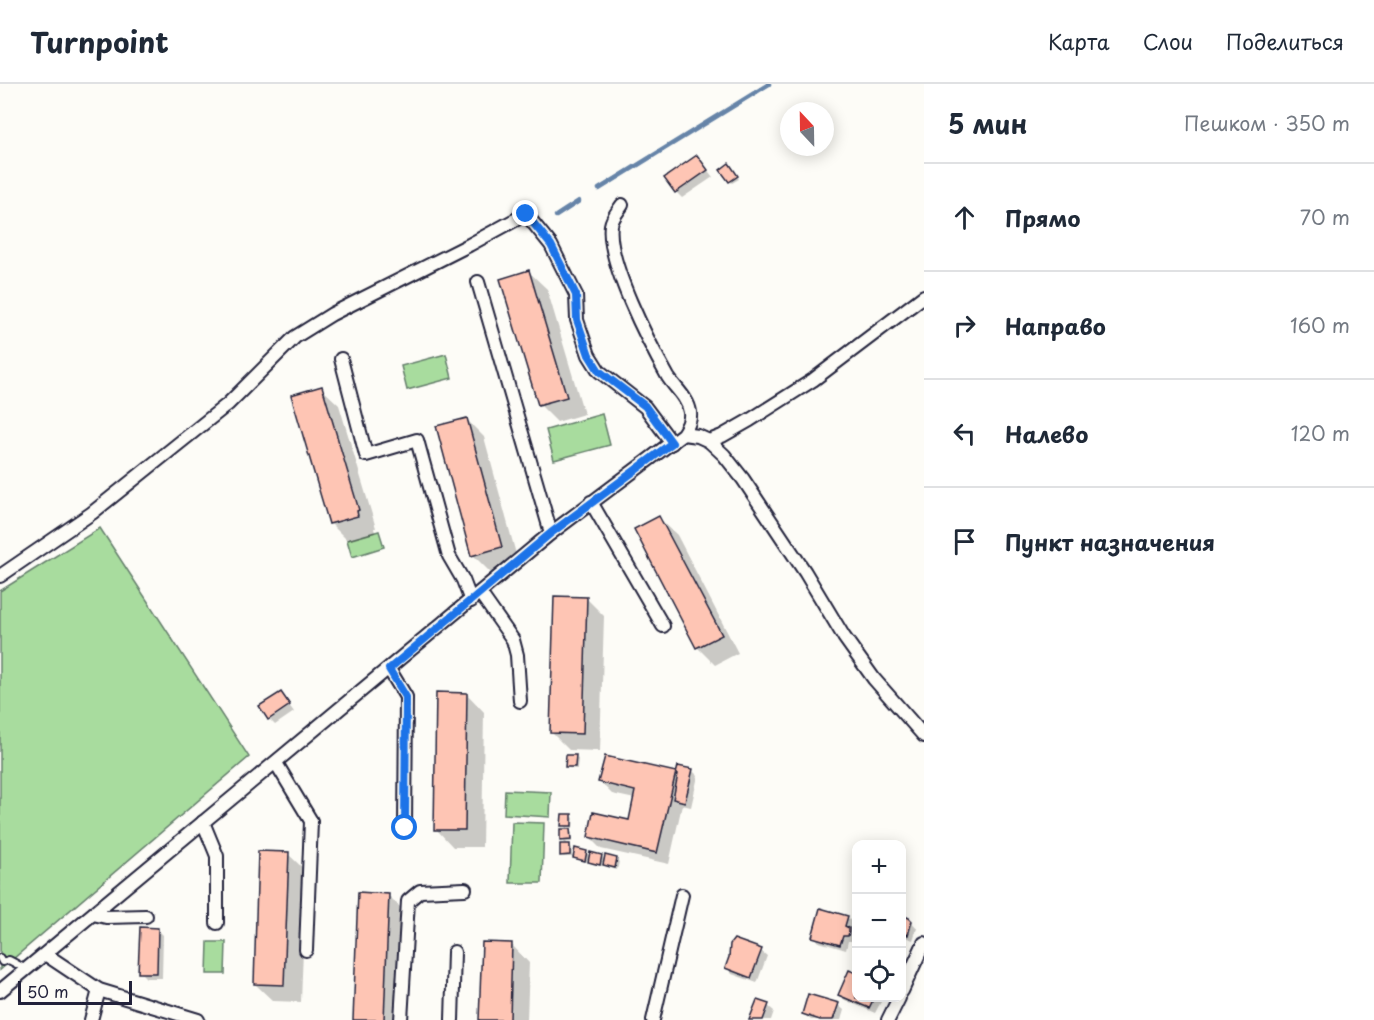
<!DOCTYPE html>
<html lang="ru">
<head>
<meta charset="utf-8">
<style>
  :root { --surface:#fff; --page:#f2f2f3; --text:#1f2937; --muted:#747a83; --line:#e0e1e3 }
  body { margin:0; font-family:"Playpen Sans",sans-serif; background:var(--page); color:var(--text) }
  .controls { position:absolute; right:18px; bottom:18px; display:grid; overflow:hidden; border-radius:12px; box-shadow:0 3px 15px #0003 }
  .controls button { width:54px; height:54px; display:grid; place-items:center; padding:0; border:0; border-bottom:2px solid var(--line); background:var(--surface); color:var(--text); font:30px sans-serif }
  .compass { position:absolute; left:780px; top:18px; width:54px; height:54px; border-radius:50%; background:var(--surface); box-shadow:0 3px 15px #0003; rotate:338deg }
  .scale { position:absolute; left:18px; bottom:15px; width:114px; box-sizing:border-box; padding-left:6px; border:3px solid #22223b; border-top:0; font-size:16px; line-height:21px; white-space:nowrap; color:#22223b; -webkit-text-stroke:4px #fdfcf7; paint-order:stroke }
  .stop { position:absolute; width:18px; height:18px; margin:-14px; border:4px solid #1a73e8; border-radius:50%; background:#fff }
  .stop.end { background:#1a73e8; border-color:#fff; box-shadow:0 2px 6px #0008 }
  .list { margin:0; padding:0; list-style:none }
  h2 { display:flex; justify-content:space-between; align-items:center; height:78px; margin:0; padding:0 24px; font-size:26px }
  h2 small { font-size:20px; font-weight:400; color:var(--muted) }
  .list li { display:grid; grid-template-columns:39px 1fr auto; gap:18px; align-items:center; box-sizing:border-box; height:108px; padding:0 24px; border-top:2px solid var(--line) }
  .list b { display:block; font-size:22px; white-space:nowrap }
  .list em { font-size:20px; font-style:normal; color:var(--muted) }
  .icon { flex:none; width:33px; height:33px; fill:none; stroke:currentColor; stroke-width:2; stroke-linecap:round; stroke-linejoin:round }
  .map { position:relative; flex:none; width:924px; height:936px; overflow:hidden }
  header { display:flex; align-items:center; gap:36px; box-sizing:border-box; height:84px; padding:0 30px; background:var(--surface); border-bottom:2px solid var(--line) }
  header strong { font-size:28px }
  nav { display:flex; gap:33px; margin-inline-start:auto; font-size:21px }
  main { display:flex }
  aside { flex:1; background:var(--surface) }
  .map>svg:first-child { display:block }
  .green { fill:#a8dc9e; stroke:#657f6c; stroke-width:1.5 }
  .shadow { fill:#0003 }
  .lines { fill:none; stroke-linecap:round; stroke-linejoin:round }
  .stream { stroke:#6684a8; stroke-width:4.5 }
  .building { fill:#fec5b4; stroke:#22223b; stroke-width:1.5 }
  .lane-casing { stroke:#22223b; stroke-width:10 }
  .street-casing { stroke:#22223b; stroke-width:16 }
  .lane { stroke:#fdfcf7; stroke-width:6 }
  .street { stroke:#fdfcf7; stroke-width:12 }
  .route { stroke:#1a73e8; stroke-width:8 }
</style>
</head>
<body>
<header>
<strong>Turnpoint</strong>
<nav><a>Карта</a><a>Слои</a><a>Поделиться</a></nav>
</header>
<main>
<div class="map">
<svg width="924" height="936" viewBox="0 0 924 936">
  <rect width="100%" height="100%" fill="#fdfcf7"/>
  <filter id="ink" filterUnits="userSpaceOnUse"><feTurbulence type="fractalNoise" baseFrequency=".0167" numOctaves="2"/><feDisplacementMap in="SourceGraphic" scale="12" xChannelSelector="R" yChannelSelector="G"/><feConvolveMatrix kernelMatrix="1 2 1 2 8 2 1 2 1" color-interpolation-filters="sRGB"/></filter>
  <g filter="url(#ink)">
    <g class="green">
      <path d="M446,270L452,294L407,306L401,282Z"/>
      <path d="M602,330L610,361L554,376L546,346Z"/>
      <path d="M100,444L249,673L0,886V507Z"/>
      <path d="M379,447L384,463L352,473L347,456Z"/>
      <path d="M505,706L551,708L550,733L504,730Z"/>
      <path d="M512,738L544,739L542,799H510Z"/>
      <path d="M208,858H226L225,890H207Z"/>
    </g>
    <g class="shadow">
      <path d="M697,73L713,93L682,114L676,108Z"/>
      <path d="M731,84L739,95L732,99L730,97Z"/>
      <path d="M529,188L547,205L584,330L557,338L540,321L502,196Z"/>
      <path d="M321,304L339,321L376,444H374L375,449L348,457L331,440L293,312Z"/>
      <path d="M466,335L484,353L519,481L491,489L473,471Z"/>
      <path d="M659,434L677,451L738,569L715,581L697,563L636,446Z"/>
      <path d="M586,514L604,532L600,667L569,666L551,648Z"/>
      <path d="M281,610L294,628L275,641L269,635Z"/>
      <path d="M467,610L484,628L482,763H453L436,745Z"/>
      <path d="M575,673L578,675L577,685L569,684L566,682Z"/>
      <path d="M679,684L692,686L698,692L691,723L682,721L669,780L601,765L589,753L630,738L635,715L612,710L600,698L675,689L677,691Z"/>
      <path d="M571,732L574,734L573,744L567,743L572,749V758H566L572,764V773H564L561,771L567,761L562,756L568,746L563,741Z"/>
      <path d="M586,768L590,772H601L605,776L616,775L619,778L617,786L607,783L603,779L602,782L592,780L588,776L587,778L574,773Z"/>
      <path d="M288,770L306,787L301,918L273,917L255,900Z"/>
      <path d="M388,811L406,829L402,936H354Z"/>
      <path d="M847,833L853,839L850,848L854,854L853,857H848L846,866L819,858L814,852Z"/>
      <path d="M902,833L909,835L917,844L913,856L902,852Z"/>
      <path d="M157,845L163,851L162,894H146L140,888Z"/>
      <path d="M735,856L761,867L767,872L757,899L732,890L727,884Z"/>
      <path d="M512,861L529,879L527,936H481Z"/>
      <path d="M849,888L856,891V914H883L875,929L845,916L839,911Z"/>
      <path d="M838,921L844,926L841,936H811L803,930Z"/>
      <path d="M768,922L774,927L771,936H751Z"/>
    </g>
    <g class="lines">
      <g class="stream">
        <path d="M599,105L769,0"/>
        <path d="M556,132L579,117"/>
      </g>
    </g>
    <g class="building">
      <path d="M697,71L708,86L675,109L664,94Z"/>
      <path d="M729,79L738,92L729,98L720,86Z"/>
      <path d="M529,186L567,313L538,321L500,195Z"/>
      <path d="M322,302L359,426L357,427L358,432L329,440L291,311Z"/>
      <path d="M467,334L502,463L471,472L436,342Z"/>
      <path d="M659,432L722,551L696,564L634,445Z"/>
      <path d="M554,512L587,513L583,650L550,649Z"/>
      <path d="M281,608L290,621L268,636L259,622Z"/>
      <path d="M436,608L467,609L465,746H434Z"/>
      <path d="M566,671H576L575,683H565Z"/>
      <path d="M605,672L676,688L657,769L588,753L593,728L629,736L635,707L598,698Z"/>
      <path d="M678,682L693,685L685,718L673,715L678,690H676Z"/>
      <path d="M562,730H572V742H561Z"/>
      <path d="M560,745H570L571,756L560,757Z"/>
      <path d="M560,760H570V771L560,772Z"/>
      <path d="M575,764L587,767L585,777L573,774Z"/>
      <path d="M258,767L289,768L284,901L254,900Z"/>
      <path d="M590,768L602,771L600,781L588,778Z"/>
      <path d="M605,771L617,774L615,784L603,781Z"/>
      <path d="M358,808L389,810L384,936H353Z"/>
      <path d="M820,824L848,832L845,842L849,844V848L848,852H843L840,861L812,853Z"/>
      <path d="M902,831L909,834L912,837L908,851L902,849Z"/>
      <path d="M140,843L158,844L157,889H138Z"/>
      <path d="M734,855L762,865L751,894L725,884L729,873L730,860Z"/>
      <path d="M482,858L512,859L510,936H479Z"/>
      <path d="M849,886L856,889V914H874L869,924L838,911Z"/>
      <path d="M808,910L839,919L833,936H820L802,930Z"/>
      <path d="M757,916L769,920L763,936H749Z"/>
    </g>
    <g class="lines">
      <defs>
        <path id="lane" d="M0,874L2,878L9,876L26,885"/>
        <g id="street">
          <path d="M478,198L551,449"/>
          <path d="M341,275L366,371L417,356L449,472L463,496L471,517"/>
          <path d="M683,350L698,352L709,357L724,371L743,395L805,488L844,553L874,595L924,652"/>
          <path d="M709,357L722,352L750,336L813,296L924,212"/>
          <path d="M591,418L663,542"/>
          <path d="M0,492L92,429L228,320L295,253L332,230L469,161L526,130L551,161L576,211L577,236L589,271L599,287L645,323L672,359"/>
          <path d="M480,509L513,556L517,571L520,617"/>
          <path d="M389,585L406,613L405,744"/>
          <path d="M276,679L311,737L306,866"/>
          <path d="M203,738L217,772V839"/>
          <path d="M93,830L106,833L146,832"/>
          <path d="M45,870L99,906L198,936"/>
          <path d="M0,907L551,449L683,350C687,343 691,337 690,328C688,314 675,304 668,293C650,261 606,177 611,141C612,134 618,127 622,121"/>
          <path d="M902,907L924,859"/>
          <path d="M91,936L99,906"/>
          <path d="M401,936L408,817L420,807L465,805"/>
          <path d="M452,936L454,868"/>
          <path d="M653,936L682,811"/>
          <path d="M888,936L899,914"/>
        </g>
      </defs>
      <use href="#lane" class="lane-casing"/>
      <use href="#street" class="street-casing"/>
      <use href="#lane" class="lane"/>
      <use href="#street" class="street"/>
    </g>
  </g>
  <g class="lines" filter="url(#ink)">
    <path class="route" d="M405,744L406,613L389,585L551,449L672,359L645,322L599,287L589,271L577,236L576,211L551,161L526,130"/>
  </g>
</svg>
<div class="controls">
<button>+</button>
<button>−</button>
<button><svg class="icon" aria-label="locate" viewBox="0 0 24 24"><circle cx="12" cy="12" r="6"/><path d="M12 2v4M12 18v4M2 12h4M18 12h4"/></svg></button>
</div>
<svg class="compass" viewBox="-18 -18 36 36"><path d="M0-13l5 13h-10z" fill="#e53935"/><path d="M0 13l5-13h-10z" fill="#747a83"/></svg>
<div class="scale">50 m</div>
<div class="stop" style="left:405px;top:744px"></div>
<div class="stop end" style="left:526px;top:130px"></div>
</div>
<aside>
<h2>5 мин<small>Пешком · 350 m</small></h2>
<ul class="list">
<li><svg class="icon" aria-label="ahead" viewBox="0 0 24 24"><path d="M12 20V5M6 11l6-6 6 6"/></svg><div><b>Прямо</b></div><em>70 m</em></li>
<li><svg class="icon" aria-label="right" viewBox="0 0 24 24"><path d="M7 20v-9h11M14 6l5 5-5 5"/></svg><div><b>Направо</b></div><em>160 m</em></li>
<li><svg class="icon" aria-label="left" viewBox="0 0 24 24"><path d="M17 20v-9H6M10 6l-5 5 5 5"/></svg><div><b>Налево</b></div><em>120 m</em></li>
<li><svg class="icon" aria-label="arrive" viewBox="0 0 24 24"><path d="M6 21V4h12l-3 4 3 4H6"/></svg><div><b>Пункт назначения</b></div></li>
</ul>
</aside>
</main>
</body>
</html>
